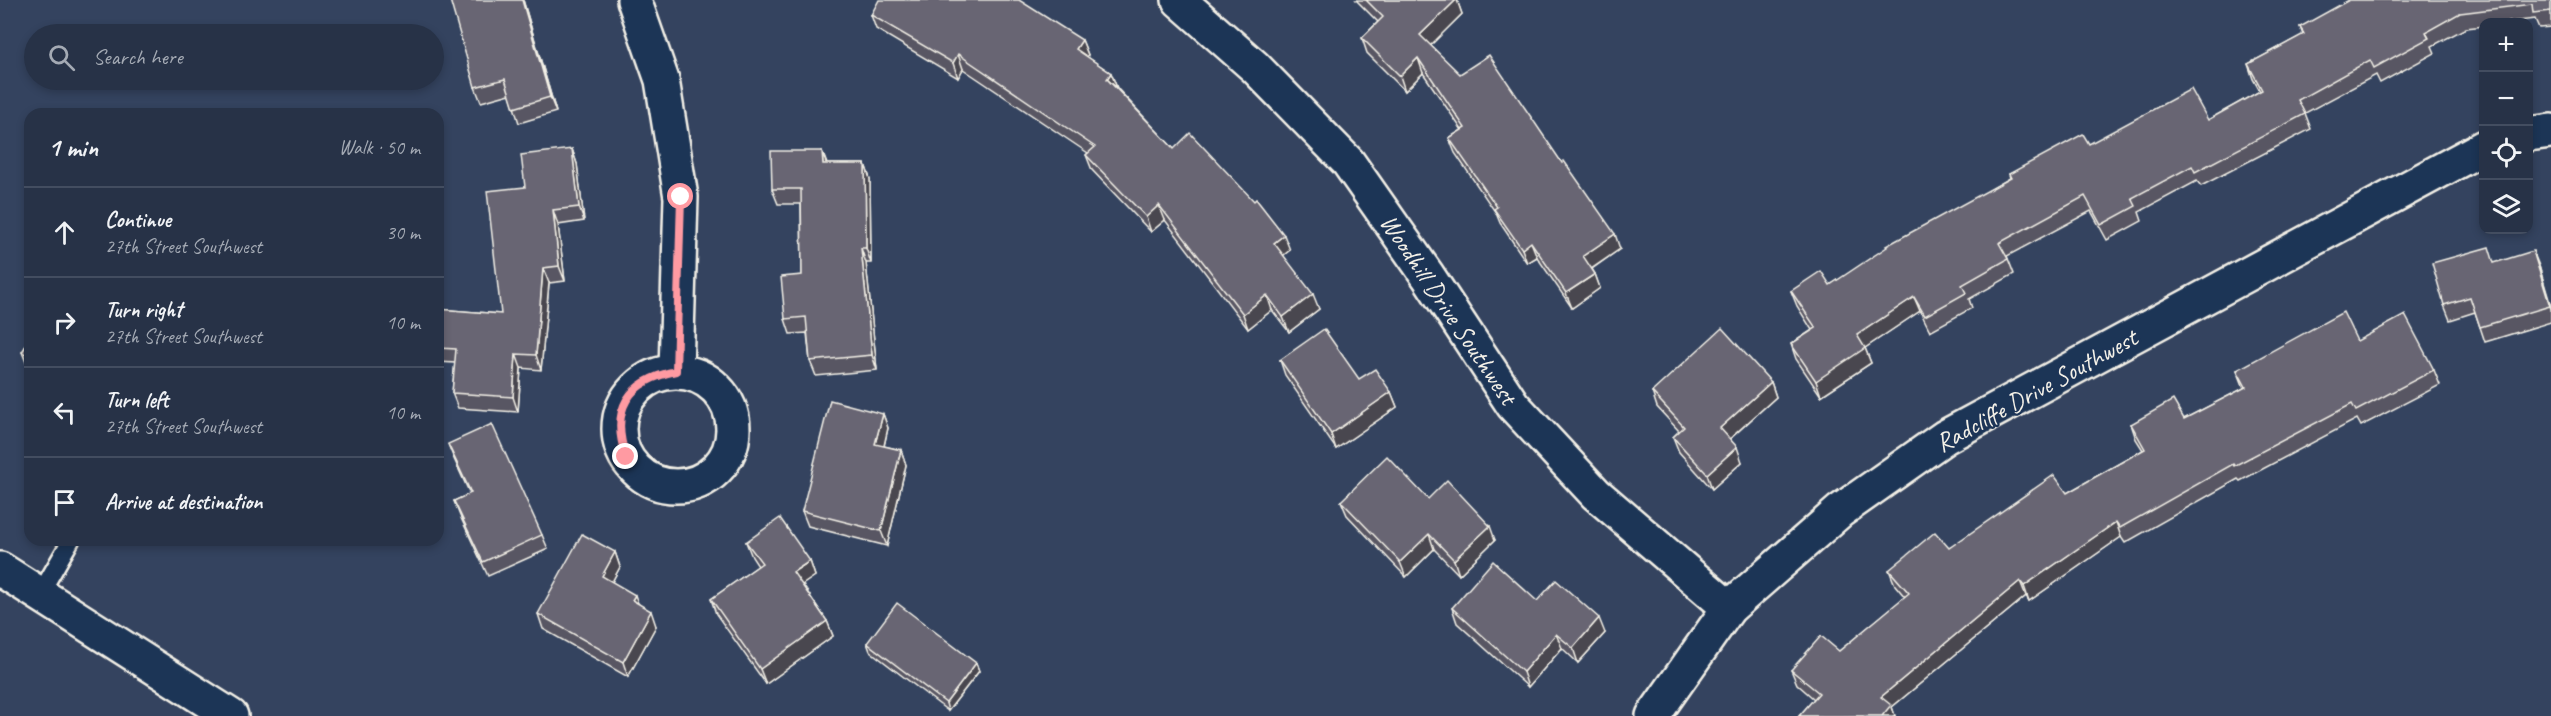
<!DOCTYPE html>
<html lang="en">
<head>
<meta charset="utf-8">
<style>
  :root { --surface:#273247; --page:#2f3a4e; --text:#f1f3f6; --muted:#a4aab4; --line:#434d60 }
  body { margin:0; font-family:Caveat,sans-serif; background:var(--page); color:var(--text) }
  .controls { position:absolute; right:18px; top:18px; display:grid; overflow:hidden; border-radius:12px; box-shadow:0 3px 9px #0003 }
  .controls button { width:54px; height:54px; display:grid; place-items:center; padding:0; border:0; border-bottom:2px solid var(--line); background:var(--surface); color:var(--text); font:30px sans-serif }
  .stop { position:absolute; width:18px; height:18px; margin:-14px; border:4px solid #ff9aa2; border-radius:50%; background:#fff }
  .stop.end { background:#ff9aa2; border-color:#fff; box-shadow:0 2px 6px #0008 }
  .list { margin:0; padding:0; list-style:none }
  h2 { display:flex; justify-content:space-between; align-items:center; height:78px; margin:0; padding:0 24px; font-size:26px }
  h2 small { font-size:20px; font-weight:400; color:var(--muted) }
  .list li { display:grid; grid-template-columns:39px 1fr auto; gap:18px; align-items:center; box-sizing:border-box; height:90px; padding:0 24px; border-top:2px solid var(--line) }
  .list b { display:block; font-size:22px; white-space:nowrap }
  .list p { margin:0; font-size:20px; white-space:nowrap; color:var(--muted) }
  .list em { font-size:20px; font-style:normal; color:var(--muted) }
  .icon { flex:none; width:33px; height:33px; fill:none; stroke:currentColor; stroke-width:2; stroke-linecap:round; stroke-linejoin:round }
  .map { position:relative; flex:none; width:2551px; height:716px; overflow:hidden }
  .search { position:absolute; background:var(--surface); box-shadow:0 3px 9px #0003; left:24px; top:24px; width:420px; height:66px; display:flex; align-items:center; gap:15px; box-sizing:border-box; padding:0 21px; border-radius:33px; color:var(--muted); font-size:22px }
  .panel { position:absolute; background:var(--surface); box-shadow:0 3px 9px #0003; left:24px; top:108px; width:420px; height:438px; border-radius:18px }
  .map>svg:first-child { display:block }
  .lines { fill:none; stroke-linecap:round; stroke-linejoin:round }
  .service-casing { stroke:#f4f1e8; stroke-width:21 }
  .minor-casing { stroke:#f4f1e8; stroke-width:38 }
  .tertiary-casing { stroke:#f4f1e8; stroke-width:38 }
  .service { stroke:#1d3557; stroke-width:16 }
  .minor { stroke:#1d3557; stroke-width:33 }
  .tertiary { stroke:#1d3557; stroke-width:33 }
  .wall { fill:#595763; stroke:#f4f1e8; stroke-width:1.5 }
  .shaded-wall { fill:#494750; stroke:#f4f1e8; stroke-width:1.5 }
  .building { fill:#686573; stroke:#f4f1e8; stroke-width:1.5 }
  .route { stroke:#ff9aa2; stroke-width:8 }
  .labels { text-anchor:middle; stroke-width:4.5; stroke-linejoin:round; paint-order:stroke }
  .street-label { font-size:26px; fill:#f4f1e8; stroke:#1d3557 }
</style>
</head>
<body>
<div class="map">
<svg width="2551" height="716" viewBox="0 0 2551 716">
  <rect width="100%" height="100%" fill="#34435f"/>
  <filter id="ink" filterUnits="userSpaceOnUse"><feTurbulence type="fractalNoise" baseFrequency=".0167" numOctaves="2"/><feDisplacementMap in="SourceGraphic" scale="12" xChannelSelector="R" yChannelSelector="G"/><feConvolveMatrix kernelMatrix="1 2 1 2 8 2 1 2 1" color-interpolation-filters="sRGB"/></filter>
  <g filter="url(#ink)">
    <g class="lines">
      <defs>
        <path id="service" d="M40,594L71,540"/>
        <g id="minor">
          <path d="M634,0L662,80L681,197L676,371"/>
          <path d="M1179,0L1255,67L1348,162L1428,276L1513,405L1596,494L1729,608"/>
          <path d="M2528,134L2551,131"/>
          <circle cx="676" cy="429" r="57"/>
          <path d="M1653,716L1729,608L1840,511L1945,437L2484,147"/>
        </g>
        <path id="tertiary" d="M0,569L231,716"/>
      </defs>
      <use href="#service" class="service-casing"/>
      <use href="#minor" class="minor-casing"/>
      <use href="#tertiary" class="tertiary-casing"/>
      <use href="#service" class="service"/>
      <use href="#minor" class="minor"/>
      <use href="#tertiary" class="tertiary"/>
    </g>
    <g class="wall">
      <path d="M523,0L556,112L519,123L510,94L481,102L475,87Z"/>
      <path d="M1356,0H1457L1462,14L1430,45L1620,249L1592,269L1595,274L1600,288L1572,308L1537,257L1527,263L1500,223L1496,213L1455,153L1449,138L1462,130L1423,73L1405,91L1367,53L1362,38L1378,22Z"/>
      <path d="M2551,0V27L2539,28L2535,19L2510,22H2484V26L2466,28L2432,46L2435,53L2380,83L2376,75L2305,113L2311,129L2201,186L2197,181L2139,212L2142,221L2107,240L2091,211L2007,256L2014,274L1969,299L1972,308L1930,331L1920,311L1865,348L1871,363L1821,396L1796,359L1791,344L1812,330L1797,306L1791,291L1830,285L2010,178L2009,174L2089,144L2208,120L2260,91L2253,79L2248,64L2303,35L2300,27Z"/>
      <path d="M871,15L1082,40L1088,55L1086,56L1111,73L1117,88L1174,149L1290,250L1283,255L1319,309L1289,332L1272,310L1248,329L1165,220L1151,232L1092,170L1086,155L1088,153L963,69L958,78L876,29Z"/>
      <path d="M572,149L577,164L584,221L558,225L565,281L549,283L541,370L521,368L518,412L458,408L452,393L455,363L438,362V309L501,314L525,187Z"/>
      <path d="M822,151L827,164H865L870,179L871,263H866L877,370L816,376L810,361L807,333L790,334L785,319L802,275L801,204H778L772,189Z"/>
      <path d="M2495,263L2539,266L2551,306V322L2485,342L2475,312L2450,320L2444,305Z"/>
      <path d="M30,339V369L28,367L22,352Z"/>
      <path d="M2357,341L2434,370L2440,385L2361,426L2357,419L2240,481L2238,479L2125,543L2121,537L2029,601L2026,596L1892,707L1895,716H1799L1814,699L1797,684L1791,670L1839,651L1905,597L1895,585L1889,570L1949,548L2067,493L2143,450L2136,439L2131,424L2184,419L2244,388L2237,370Z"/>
      <path d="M1280,360L1359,379L1391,392L1397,407L1336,449L1285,375Z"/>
      <path d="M1771,382L1776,397L1730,439L1742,462L1712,489L1679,452L1673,437L1679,431L1657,407L1652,392Z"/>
      <path d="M883,414L888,428L884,446L901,450L906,465L887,546L808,526L802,511Z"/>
      <path d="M448,444L542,535L548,549L488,576L460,516L454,501L470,494L454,459Z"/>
      <path d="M1428,499L1495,540L1459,575L1434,549L1406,577L1347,515L1341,501Z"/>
      <path d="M746,542L810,561L815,576L802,584L827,621L833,636L766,684L716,614L711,599L758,566L752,557Z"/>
      <path d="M615,552L620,567L612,582L638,603L656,626L628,677L543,629L538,614Z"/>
      <path d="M1537,601L1605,633L1578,663L1562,648L1528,687L1457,623L1452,608Z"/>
      <path d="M867,643L976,663L979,671L948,711L870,651Z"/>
    </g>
    <g class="shaded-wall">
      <path d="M522,0H523L556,112L550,97Z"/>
      <path d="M1456,0H1457L1462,14L1426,50L1420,35Z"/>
      <path d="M1082,40L1088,55L1081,64L1076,49Z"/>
      <path d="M958,54L963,69L958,78L953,63Z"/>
      <path d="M1418,58L1423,73L1405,91L1400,76Z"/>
      <path d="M1111,73L1117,88L1107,79Z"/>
      <path d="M572,149L577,164L584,221L579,207Z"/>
      <path d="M822,151L827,166L823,164Z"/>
      <path d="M865,164L870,179L871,263L866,248Z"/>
      <path d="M1159,205L1165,220L1151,232L1146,217Z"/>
      <path d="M553,210L558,225L565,281L559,266Z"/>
      <path d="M1615,234L1620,249L1588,271L1583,256Z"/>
      <path d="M1284,235L1290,250L1280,258L1274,243Z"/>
      <path d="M1531,242L1537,257L1527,263L1522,249Z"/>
      <path d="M861,248L866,263L877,370L872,355Z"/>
      <path d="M2533,251L2539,266L2551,309Z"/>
      <path d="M543,268L549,283L541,370L536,355Z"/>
      <path d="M1595,274L1600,288L1572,308L1566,293Z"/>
      <path d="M1313,294L1319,309L1289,332L1283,317Z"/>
      <path d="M1267,295L1272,310L1248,329L1243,314Z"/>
      <path d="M1914,297L1920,311L1865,348L1871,363L1821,396L1816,381L1857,335Z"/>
      <path d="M516,354L521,368L518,412L513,397Z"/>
      <path d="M1771,382L1776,397L1725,443L1720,428Z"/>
      <path d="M1391,392L1397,407L1336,449L1331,434Z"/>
      <path d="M883,414L888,428L881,459L875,444Z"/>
      <path d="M1737,447L1742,462L1712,489L1707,474Z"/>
      <path d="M901,450L906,465L887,546L881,531Z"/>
      <path d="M2116,522L2121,537L2029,601L2024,586Z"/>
      <path d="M1490,526L1495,540L1459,575L1454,560Z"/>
      <path d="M1429,534L1434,549L1406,577L1400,562Z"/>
      <path d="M615,552L620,567L607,591L602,576Z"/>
      <path d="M810,561L815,576L799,587L793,572Z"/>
      <path d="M2020,581L2026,596L1892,707L1895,716H1882L1881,697Z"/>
      <path d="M635,595L640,609L632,600Z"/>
      <path d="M651,611L656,626L628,677L623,662Z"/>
      <path d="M1599,618L1605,633L1578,663L1573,648Z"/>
      <path d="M827,621L833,636L766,684L760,669Z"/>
      <path d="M1556,634L1562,648L1528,687L1523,672Z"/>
      <path d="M976,663L979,671L948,711L946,703Z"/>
    </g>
    <g class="building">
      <path d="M450,0H522L550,97L514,108L505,79L475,87Z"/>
      <path d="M879,0H1019L1082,40L1076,49L1111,73L1107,79L1174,149L1190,133L1254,201L1256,199L1284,235L1274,243L1313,294L1283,317L1267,295L1243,314L1159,205L1146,217L1086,155L1095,147L958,54L953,63L871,15Z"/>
      <path d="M1366,0H1456L1420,35L1460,74L1489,55L1562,163L1564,161L1615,234L1583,256L1595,274L1566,293L1531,242L1522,249L1494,209L1497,207L1449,138L1465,128L1418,58L1400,76L1362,38L1383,17Z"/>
      <path d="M2349,0H2551V11L2533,13L2532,4L2460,13L2426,32L2429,38L2374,68L2370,60L2298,100L2305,114L2195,172L2192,166L2132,198L2136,206L2101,225L2085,196L1999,243L2008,259L1962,285L1966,293L1925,316L1914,297L1857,335L1865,348L1816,381L1791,344L1816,328L1791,291L1821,271L1830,285L1887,247L1886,246L2011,178L2009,174L2083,134L2089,144L2191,89L2208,120L2262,90L2248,64L2304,34L2300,27Z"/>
      <path d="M572,149L579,207L553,210L559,266L543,268L536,355L516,354L513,397L452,393L456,349L438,348V309L501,314L487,191L525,187L521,155Z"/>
      <path d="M771,151H822L823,164H865L866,248H861L872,355L810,361L806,317L785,319L781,277L802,275L801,189H772Z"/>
      <path d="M2489,247L2494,263L2533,251L2550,306L2480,327L2470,297L2444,305L2432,263Z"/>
      <path d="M2343,312L2357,341L2405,315L2434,370L2356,411L2352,404L2234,466L2233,464L2120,528L2116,522L2024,586L2020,581L1881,697L1891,705L1882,716H1799L1819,693L1791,670L1821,636L1839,651L1909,593L1889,570L1935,532L1949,548L2054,475L2067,493L2145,449L2131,424L2173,400L2184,419L2246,387L2237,370Z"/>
      <path d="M1722,328L1771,382L1720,428L1737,447L1707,474L1673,437L1684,427L1652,392Z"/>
      <path d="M1324,329L1359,379L1375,369L1391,392L1331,434L1280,360Z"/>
      <path d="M30,339V357L22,352Z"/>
      <path d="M830,400L883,414L875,444L901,450L881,531L802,511Z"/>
      <path d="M492,424L542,535L483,562L454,501L471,493L448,444Z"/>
      <path d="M1387,456L1428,499L1447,480L1490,526L1454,560L1429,534L1400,562L1341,501Z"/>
      <path d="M780,518L810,561L793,572L827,621L760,669L711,599L762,563L746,542Z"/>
      <path d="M582,534L615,552L602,576L635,595L632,600L651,611L623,662L538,614Z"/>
      <path d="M1493,561L1537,601L1556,580L1599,618L1573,648L1556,634L1523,672L1452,608Z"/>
      <path d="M897,603L976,663L946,703L867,643Z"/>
    </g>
  </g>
  <g class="lines" filter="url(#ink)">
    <path class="route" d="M626,457C610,410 627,381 676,371L681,197"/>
  </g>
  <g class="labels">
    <g class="street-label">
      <text transform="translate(1449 309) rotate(56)" y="9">Woodhill Drive Southwest</text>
      <text transform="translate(2036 390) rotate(-29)" y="9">Radcliffe Drive Southwest</text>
    </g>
  </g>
</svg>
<div class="controls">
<button>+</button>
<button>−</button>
<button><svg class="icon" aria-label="locate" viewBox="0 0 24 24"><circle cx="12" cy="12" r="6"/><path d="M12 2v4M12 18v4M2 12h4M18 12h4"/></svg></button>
<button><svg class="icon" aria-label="layers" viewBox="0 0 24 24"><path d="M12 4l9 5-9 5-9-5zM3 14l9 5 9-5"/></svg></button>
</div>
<div class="stop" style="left:681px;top:197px"></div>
<div class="stop end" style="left:626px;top:457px"></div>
<div class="search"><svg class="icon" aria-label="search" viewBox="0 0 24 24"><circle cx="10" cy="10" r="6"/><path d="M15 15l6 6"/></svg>Search here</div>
<section class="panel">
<h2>1 min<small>Walk · 50 m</small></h2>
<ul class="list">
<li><svg class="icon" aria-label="ahead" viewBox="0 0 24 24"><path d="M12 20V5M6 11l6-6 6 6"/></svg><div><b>Continue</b><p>27th Street Southwest</p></div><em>30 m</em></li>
<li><svg class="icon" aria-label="right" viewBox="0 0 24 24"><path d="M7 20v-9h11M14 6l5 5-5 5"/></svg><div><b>Turn right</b><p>27th Street Southwest</p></div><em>10 m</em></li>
<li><svg class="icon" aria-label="left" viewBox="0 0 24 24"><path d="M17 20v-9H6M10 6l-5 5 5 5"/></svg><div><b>Turn left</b><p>27th Street Southwest</p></div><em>10 m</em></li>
<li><svg class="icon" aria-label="arrive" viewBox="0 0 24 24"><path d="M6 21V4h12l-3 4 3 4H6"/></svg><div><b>Arrive at destination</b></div></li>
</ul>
</section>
</div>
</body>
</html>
